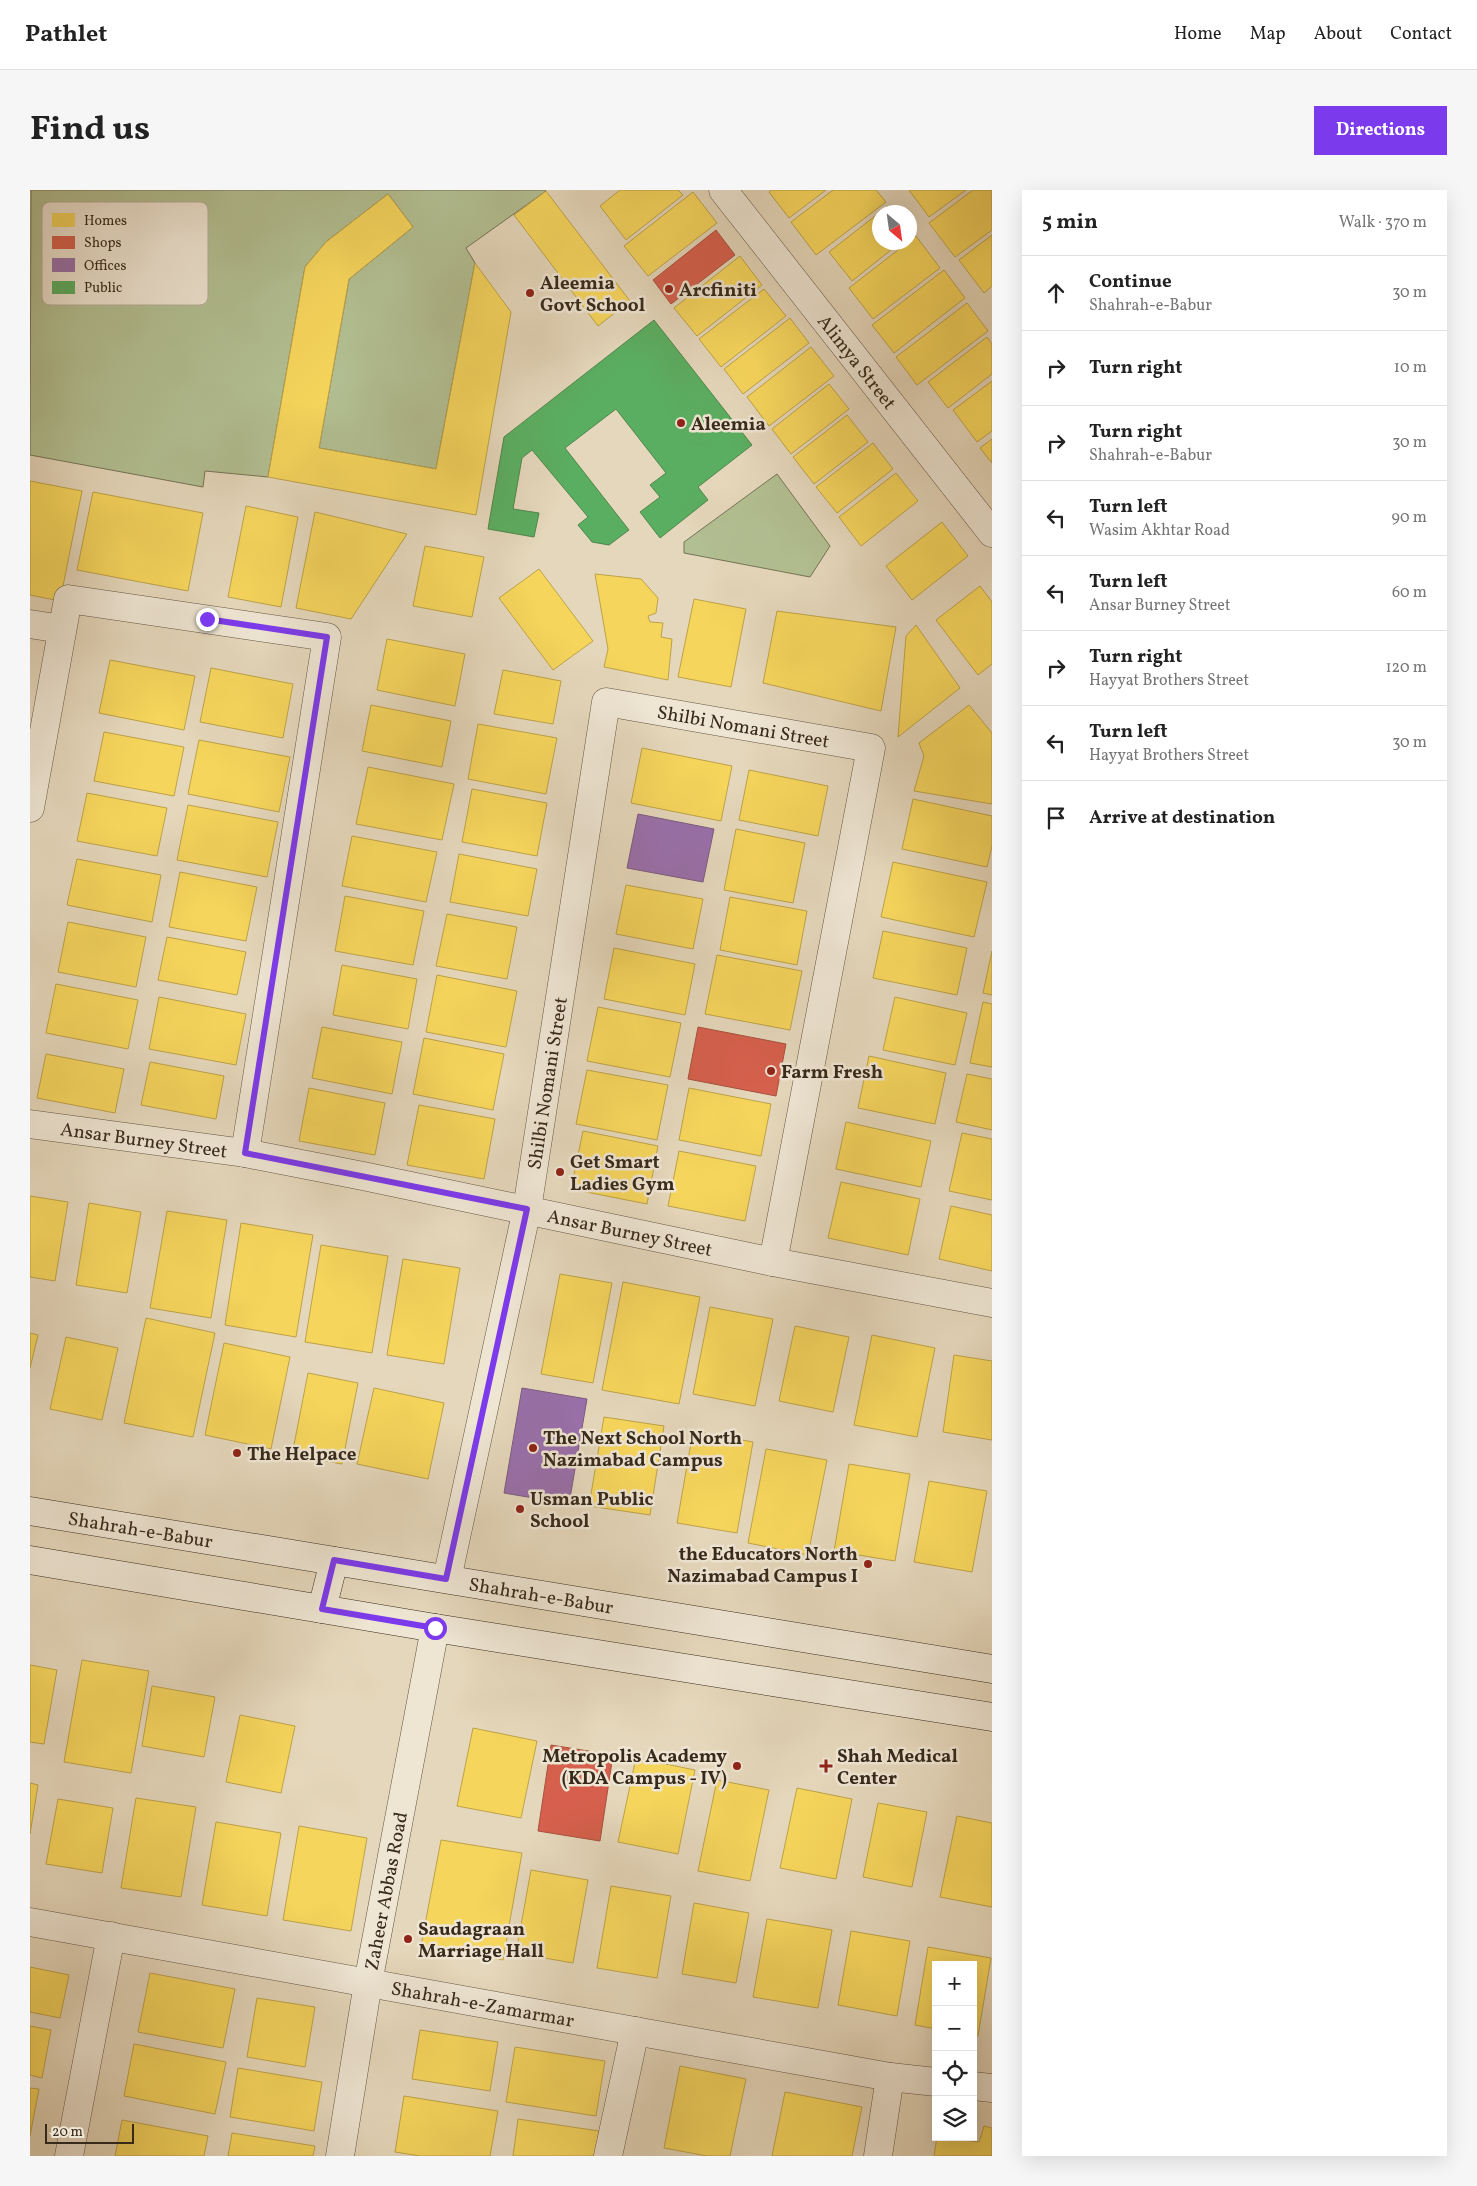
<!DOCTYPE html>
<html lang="en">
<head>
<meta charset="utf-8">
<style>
  :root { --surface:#fff; --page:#f6f6f6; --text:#222; --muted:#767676; --line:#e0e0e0; --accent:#7c3aed }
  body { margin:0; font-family:Vollkorn,serif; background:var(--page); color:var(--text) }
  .controls { position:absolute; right:15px; bottom:15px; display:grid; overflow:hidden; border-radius:0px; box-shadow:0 5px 20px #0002 }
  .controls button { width:45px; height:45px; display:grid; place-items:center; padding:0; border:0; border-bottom:1px solid var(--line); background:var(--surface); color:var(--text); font:25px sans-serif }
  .compass { position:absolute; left:842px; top:15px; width:45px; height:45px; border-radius:50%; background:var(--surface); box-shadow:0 5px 20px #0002; rotate:151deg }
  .scale { position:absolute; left:15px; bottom:12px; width:89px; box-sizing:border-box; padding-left:5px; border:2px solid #382a1b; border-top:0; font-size:14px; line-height:18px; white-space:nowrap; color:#382a1b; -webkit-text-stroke:4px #eee5d3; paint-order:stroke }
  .stop { position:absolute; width:15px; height:15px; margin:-11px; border:4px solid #7c3aed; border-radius:50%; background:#fff }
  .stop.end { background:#7c3aed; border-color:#fff; box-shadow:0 1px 5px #0008 }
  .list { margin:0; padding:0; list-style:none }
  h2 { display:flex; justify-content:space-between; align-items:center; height:65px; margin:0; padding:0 20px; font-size:21px }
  h2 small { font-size:16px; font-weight:400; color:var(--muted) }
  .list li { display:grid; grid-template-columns:32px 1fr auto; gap:15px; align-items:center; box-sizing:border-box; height:75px; padding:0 20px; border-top:1px solid var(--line) }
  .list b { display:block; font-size:19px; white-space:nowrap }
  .list p { margin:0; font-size:16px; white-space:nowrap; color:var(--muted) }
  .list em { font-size:16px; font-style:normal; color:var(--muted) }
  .icon { flex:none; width:28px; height:28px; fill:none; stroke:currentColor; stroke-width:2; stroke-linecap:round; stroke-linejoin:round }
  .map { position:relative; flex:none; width:962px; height:1966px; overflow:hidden; border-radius:0px }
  header { display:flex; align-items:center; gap:30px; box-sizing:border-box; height:70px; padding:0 25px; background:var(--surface); border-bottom:1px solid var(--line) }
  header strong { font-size:24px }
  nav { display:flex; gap:28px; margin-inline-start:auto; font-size:18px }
  .intro { display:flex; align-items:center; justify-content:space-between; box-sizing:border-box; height:120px; padding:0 30px }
  h1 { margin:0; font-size:35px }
  .button { padding:12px 22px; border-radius:0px; background:var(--accent); color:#fff; font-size:18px; font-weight:700 }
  main { display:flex; gap:30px; padding:0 30px }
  aside { flex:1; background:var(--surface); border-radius:0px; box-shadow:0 5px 20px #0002 }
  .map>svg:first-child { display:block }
  .green { fill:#b2bf92; stroke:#757456 }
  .homes { fill:#f6d55c; stroke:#bda248 }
  .shops { fill:#d6604d; stroke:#a7503e }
  .offices { fill:#9970ab; stroke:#7c5b80 }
  .public { fill:#5aae61; stroke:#50864c }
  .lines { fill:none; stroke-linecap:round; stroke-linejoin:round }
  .street-casing { stroke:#635543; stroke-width:29 }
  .secondary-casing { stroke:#382a1b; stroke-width:29 }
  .street { stroke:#eee5d3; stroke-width:28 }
  .secondary { stroke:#eee5d3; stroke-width:28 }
  .route { stroke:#7c3aed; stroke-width:6 }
  .poi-dot { fill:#8f2418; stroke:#eee5d3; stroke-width:2 }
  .labels { text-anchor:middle; stroke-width:5; stroke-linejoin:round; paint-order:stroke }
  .poi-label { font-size:19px; font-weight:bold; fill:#382a1b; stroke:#eee5d3; text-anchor:start }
  .street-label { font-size:19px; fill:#382a1b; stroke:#eee5d3 }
  .key { fill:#eee5d3; stroke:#b7ad9c; stroke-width:1 }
  .key-label { font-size:14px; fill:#382a1b }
</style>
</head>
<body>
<header>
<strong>Pathlet</strong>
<nav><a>Home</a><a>Map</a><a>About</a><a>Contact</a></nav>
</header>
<div class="intro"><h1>Find us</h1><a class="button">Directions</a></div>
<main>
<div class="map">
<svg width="962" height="1966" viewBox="0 0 962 1966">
  <rect width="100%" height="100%" fill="#e5d7bb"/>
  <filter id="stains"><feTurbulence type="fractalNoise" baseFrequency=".004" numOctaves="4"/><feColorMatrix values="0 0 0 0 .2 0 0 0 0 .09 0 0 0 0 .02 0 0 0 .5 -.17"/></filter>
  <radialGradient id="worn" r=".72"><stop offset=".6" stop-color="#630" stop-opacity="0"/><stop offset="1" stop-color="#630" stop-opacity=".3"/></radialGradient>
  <g class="green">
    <path d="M1,0H515L516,1L436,58L445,73L406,279L289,258L319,89L383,37L358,4L296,52L275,77L238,287L175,281L173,297L0,265Z"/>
    <path d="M747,284L800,356L780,387L654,363V352Z"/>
  </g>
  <g class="homes">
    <path d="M590,0H648L653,5L596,50L570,16Z"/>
    <path d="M741,0H796L759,28L739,2Z"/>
    <path d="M803,0H846L856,12L786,65L761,32Z"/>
    <path d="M879,0H936L899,27Z"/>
    <path d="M943,0H962V40L925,67L899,33Z"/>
    <path d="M516,1L600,111L568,136L484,25Z"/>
    <path d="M663,2L687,33L618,86L594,56Z"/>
    <path d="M358,4L383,37L319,89L289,258L406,279L445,73L481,122L446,325L238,287L275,77L296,52Z"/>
    <path d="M858,16L863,22H850Z"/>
    <path d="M849,23V52H871L822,91L799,62Z"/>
    <path d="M962,45V96L954,103L929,70Z"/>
    <path d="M886,46L910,78L843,129L819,98Z"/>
    <path d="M710,66L732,95L667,146L644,118Z"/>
    <path d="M914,80L935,108L864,163L842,135Z"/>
    <path d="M734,99L756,126L691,177L669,149Z"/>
    <path d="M937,113L958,141L887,195L866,167Z"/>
    <path d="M760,128L779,153L713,204L694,179Z"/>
    <path d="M957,147L962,154V184L918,218L898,192Z"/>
    <path d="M781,157L804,186L739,236L717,207Z"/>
    <path d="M962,191V241L947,252L923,220Z"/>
    <path d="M799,194L819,219L761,264L742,239Z"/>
    <path d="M817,225L838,252L784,294L763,267Z"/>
    <path d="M962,249V273L950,258Z"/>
    <path d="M843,253L863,279L807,323L786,297Z"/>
    <path d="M866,283L888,311L831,356L809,327Z"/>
    <path d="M0,291L52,301L30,411L0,405Z"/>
    <path d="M63,302L173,323L158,401L47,380Z"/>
    <path d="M216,316L268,327L251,417L198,407Z"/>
    <path d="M285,322L377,344L321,429L266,418Z"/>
    <path d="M912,332L938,366L882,410L856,376Z"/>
    <path d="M395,356L454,367L442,427L383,416Z"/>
    <path d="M509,379L563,451L523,480L469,408Z"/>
    <path d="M565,384L611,389L628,408L626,423L618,426L620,432L633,433L631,447L642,449L638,490L574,477L578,459Z"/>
    <path d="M950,396L962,412V474L948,485L906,430Z"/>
    <path d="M664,409L716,419L701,497L648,487Z"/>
    <path d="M747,421L866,437L851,521L733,493Z"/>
    <path d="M886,435L930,498L868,547L876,446Z"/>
    <path d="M357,449L435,464L425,516L347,500Z"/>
    <path d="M80,470L165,486L154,540L69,523Z"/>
    <path d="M181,478L263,494L253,548L170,532Z"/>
    <path d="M473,480L531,491L523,534L464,524Z"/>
    <path d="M341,515L421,531L412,577L332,561Z"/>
    <path d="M939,515L962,543V614L884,601L894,566L889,553Z"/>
    <path d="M448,534L527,548L516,604L438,589Z"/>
    <path d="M74,542L154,557L144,606L64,591Z"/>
    <path d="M169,550L260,567L249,622L158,604Z"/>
    <path d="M612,558L702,576L691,631L601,613Z"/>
    <path d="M338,577L424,594L412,650L326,634Z"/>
    <path d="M719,580L798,596L788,646L709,630Z"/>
    <path d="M442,599L517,613L507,666L432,652Z"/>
    <path d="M57,603L137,618L127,666L47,651Z"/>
    <path d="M883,609L962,626V656L957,677L872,659Z"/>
    <path d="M158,615L248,632L237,687L147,670Z"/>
    <path d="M706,639L775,653L763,713L694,700Z"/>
    <path d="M322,646L407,662L396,712L312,696Z"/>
    <path d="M429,664L507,679L498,726L420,712Z"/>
    <path d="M47,669L131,685L122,732L37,715Z"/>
    <path d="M863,672L957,692L944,747L851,727Z"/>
    <path d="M150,682L227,697L216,751L139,737Z"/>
    <path d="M596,695L673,709L663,759L586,744Z"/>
    <path d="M315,706L394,721L383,775L305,761Z"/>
    <path d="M700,707L777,721L767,775L690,760Z"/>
    <path d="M417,724L487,737L477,789L406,776Z"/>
    <path d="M38,732L116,747L106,797L28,782Z"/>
    <path d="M853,741L937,758L927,805L843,788Z"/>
    <path d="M137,747L216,762L207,805L128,790Z"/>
    <path d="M584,758L665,774L655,825L574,809Z"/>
    <path d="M962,761V805L953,803Z"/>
    <path d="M687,765L772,781L760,840L675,824Z"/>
    <path d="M312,775L387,789L378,839L303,825Z"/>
    <path d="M407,785L487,801L476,857L396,842Z"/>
    <path d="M26,794L108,810L98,859L16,843Z"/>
    <path d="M129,807L216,824L206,875L119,859Z"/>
    <path d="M865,807L937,823L925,875L853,860Z"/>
    <path d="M953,812L962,814V877L940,873Z"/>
    <path d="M568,817L651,833L640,887L557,871Z"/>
    <path d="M292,837L372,852L362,904L282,888Z"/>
    <path d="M394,848L474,864L463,920L383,904Z"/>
    <path d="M16,864L94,879L85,923L7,908Z"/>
    <path d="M839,866L916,883L905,934L828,918Z"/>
    <path d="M120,872L194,886L186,929L111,915Z"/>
    <path d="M557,880L638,895L627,950L546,934Z"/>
    <path d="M937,884L962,889V940L926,932Z"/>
    <path d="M279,898L355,913L345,965L269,951Z"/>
    <path d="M659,898L741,914L731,966L649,950Z"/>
    <path d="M389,915L465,929L454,989L377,975Z"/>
    <path d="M816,932L901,951L891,997L806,979Z"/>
    <path d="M553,941L628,956L617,1014L541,999Z"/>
    <path d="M932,943L962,949V1010L919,1001Z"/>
    <path d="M649,961L726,976L715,1031L638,1016Z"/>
    <path d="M811,992L890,1009L878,1065L798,1048Z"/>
    <path d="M0,1006L38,1012L25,1091L0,1087Z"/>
    <path d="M59,1013L111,1022L97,1103L46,1095Z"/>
    <path d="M921,1016L962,1025V1081L909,1069Z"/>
    <path d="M137,1021L197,1030L181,1128L120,1118Z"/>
    <path d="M211,1033L283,1045L266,1147L195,1135Z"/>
    <path d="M291,1055L358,1066L342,1163L275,1152Z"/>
    <path d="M373,1069L430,1078L414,1174L357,1165Z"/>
    <path d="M530,1084L582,1093L563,1193L511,1184Z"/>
    <path d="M593,1092L670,1107L649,1214L572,1200Z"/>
    <path d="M680,1117L743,1129L725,1216L663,1204Z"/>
    <path d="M116,1128L185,1143L163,1247L94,1233Z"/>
    <path d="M765,1136L819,1147L803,1222L749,1211Z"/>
    <path d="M0,1143L8,1145L0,1178Z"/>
    <path d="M842,1145L905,1158L887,1247L824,1235Z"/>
    <path d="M36,1147L88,1158L72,1230L20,1219Z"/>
    <path d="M194,1153L260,1167L241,1259L175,1245Z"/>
    <path d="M924,1165L962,1171V1250L913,1242Z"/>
    <path d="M278,1183L328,1193L312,1274L262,1265Z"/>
    <path d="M344,1198L414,1213L398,1289L327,1274Z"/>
    <path d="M574,1227L634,1236L620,1325L559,1316Z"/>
    <path d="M663,1241L723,1252L707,1343L647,1333Z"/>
    <path d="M736,1259L797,1270L778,1365L718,1353Z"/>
    <path d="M819,1274L880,1284L865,1371L804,1361Z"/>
    <path d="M899,1291L957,1301L942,1382L884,1372Z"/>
    <path d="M52,1470L119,1481L101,1583L34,1572Z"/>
    <path d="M0,1475L27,1480L14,1554L0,1552Z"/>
    <path d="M122,1496L185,1507L174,1567L112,1556Z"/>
    <path d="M210,1525L265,1536L251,1603L196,1592Z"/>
    <path d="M443,1538L507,1551L491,1628L427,1616Z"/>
    <path d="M606,1568L665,1580L648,1664L588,1652Z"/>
    <path d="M687,1590L739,1600L720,1691L668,1681Z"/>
    <path d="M0,1593L8,1595L0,1644Z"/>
    <path d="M767,1598L822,1609L806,1689L750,1678Z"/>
    <path d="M106,1608L166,1617L151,1707L91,1698Z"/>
    <path d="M28,1609L83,1618L72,1683L16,1674Z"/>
    <path d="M848,1613L897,1622L882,1697L833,1687Z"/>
    <path d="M927,1626L962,1633V1717L910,1707Z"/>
    <path d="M186,1632L251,1643L237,1726L172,1715Z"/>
    <path d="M269,1636L337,1648L321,1741L253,1730Z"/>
    <path d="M411,1650L492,1663L473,1770L391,1756Z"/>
    <path d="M501,1680L558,1690L543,1773L486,1763Z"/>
    <path d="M581,1696L641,1706L627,1788L567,1778Z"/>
    <path d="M664,1713L719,1723L706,1793L652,1784Z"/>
    <path d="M737,1729L802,1740L788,1818L723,1807Z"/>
    <path d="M821,1741L880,1751L867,1826L808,1815Z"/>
    <path d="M898,1757L961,1768L948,1846L943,1845V1775H906V1839L885,1835Z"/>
    <path d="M0,1777L39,1785L30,1828L0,1822Z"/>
    <path d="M120,1783L205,1799L193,1858L108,1842Z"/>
    <path d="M227,1808L285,1817L275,1877L217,1867Z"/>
    <path d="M0,1836L21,1840L12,1888L0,1885Z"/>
    <path d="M390,1840L468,1852L460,1901L382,1889Z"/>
    <path d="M104,1854L196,1872L185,1924L94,1906Z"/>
    <path d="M485,1857L575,1871L566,1926L476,1912Z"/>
    <path d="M650,1876L716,1889L700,1966H677L634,1958Z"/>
    <path d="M208,1878L292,1892L284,1941L200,1927Z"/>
    <path d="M0,1898L9,1899L0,1946Z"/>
    <path d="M755,1902L832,1917L822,1966H742Z"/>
    <path d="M374,1906L468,1921L460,1966H390L365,1962Z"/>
    <path d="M488,1929L569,1941L565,1966H483Z"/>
    <path d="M92,1930L178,1946L174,1966H85Z"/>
    <path d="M954,1936L962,1938V1966H904L907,1947L949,1952Z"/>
    <path d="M202,1943L285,1956L283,1966H198Z"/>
  </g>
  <g class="shops">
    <path d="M686,40L705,65L641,114L623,90Z"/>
    <path d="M668,837L756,854L746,906L658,889Z"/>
    <path d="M521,1555L583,1565L570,1651L508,1641Z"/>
  </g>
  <g class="offices">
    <path d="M608,624L684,639L673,692L597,678Z"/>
    <path d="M492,1198L557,1209L539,1314L474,1303Z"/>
  </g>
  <path class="public" d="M624,130L722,255L668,297L678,310L630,348L610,322L630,307L620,295L636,283L586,219L535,258L599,340L579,355L562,352L548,335L558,327L502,260L492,268L483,319L509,323L504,347L458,339L474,247Z"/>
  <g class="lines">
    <defs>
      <g id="street">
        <path id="s1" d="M693,0L962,343"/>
        <path d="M0,434L32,439"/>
        <path d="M0,618L38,409L297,447L215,963"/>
        <path id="s2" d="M0,934L215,963L333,986L743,1072L962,1113"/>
        <path id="s3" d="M417,1389L497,1019L576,512L841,558L743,1072"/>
        <path id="s4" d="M0,1732L860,1887L906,1892"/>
        <path d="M943,1896L962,1898"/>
        <path d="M39,1966L81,1746"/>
        <path id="s5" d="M310,1966L338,1793L405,1438"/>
        <path d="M578,1966L605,1841"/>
        <path d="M848,1966L860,1887"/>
      </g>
      <g id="secondary">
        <path id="s6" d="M0,1321L962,1479"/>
        <path d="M0,1370L405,1438L962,1527"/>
        <path d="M292,1419L304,1371"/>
      </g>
    </defs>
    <use href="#street" class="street-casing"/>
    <use href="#secondary" class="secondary-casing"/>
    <use href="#street" class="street"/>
    <use href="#secondary" class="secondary"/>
  </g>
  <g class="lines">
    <path class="route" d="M177,429L297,447L215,963L497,1019L416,1389L304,1370L292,1419L405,1438"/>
  </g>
  <g class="poi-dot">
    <circle cx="639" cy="99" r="5"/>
    <circle cx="500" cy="103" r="5"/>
    <circle cx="651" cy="233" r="5"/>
    <circle cx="741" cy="881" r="5"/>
    <circle cx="530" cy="982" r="5"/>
    <circle cx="503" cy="1258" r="5"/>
    <circle cx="207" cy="1263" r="5"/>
    <circle cx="490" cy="1319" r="5"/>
    <circle cx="838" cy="1374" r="5"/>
    <circle cx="707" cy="1576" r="5"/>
    <path d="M793.5 1568.5h5v5h5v5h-5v5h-5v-5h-5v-5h5z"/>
    <circle cx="378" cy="1749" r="5"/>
  </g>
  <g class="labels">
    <g class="poi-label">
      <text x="510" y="99">Aleemia<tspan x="510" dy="22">Govt School</tspan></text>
      <text x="649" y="106">Arcfiniti</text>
      <text x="661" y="240">Aleemia</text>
      <text x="751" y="888">Farm Fresh</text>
      <text x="540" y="978">Get Smart<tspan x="540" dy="22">Ladies Gym</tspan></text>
      <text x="513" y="1254">The Next School North<tspan x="513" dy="22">Nazimabad Campus</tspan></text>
      <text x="217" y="1270">The Helpace</text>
      <text x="500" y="1315">Usman Public<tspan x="500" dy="22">School</tspan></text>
      <text x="828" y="1370" text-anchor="end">the Educators North<tspan x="828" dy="22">Nazimabad Campus I</tspan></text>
      <text x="697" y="1572" text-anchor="end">Metropolis Academy<tspan x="697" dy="22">(KDA Campus - IV)</tspan></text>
      <text x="807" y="1572">Shah Medical<tspan x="807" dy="22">Center</tspan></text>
      <text x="388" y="1745">Saudagraan<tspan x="388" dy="22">Marriage Hall</tspan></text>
    </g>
    <g class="street-label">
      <text dy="7" stroke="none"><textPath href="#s1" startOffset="218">Alimya Street</textPath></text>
      <text dy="7" stroke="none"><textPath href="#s3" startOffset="1031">Shilbi Nomani Street</textPath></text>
      <text dy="7" stroke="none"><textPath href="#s3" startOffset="506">Shilbi Nomani Street</textPath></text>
      <text dy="7" stroke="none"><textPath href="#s2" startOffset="115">Ansar Burney Street</textPath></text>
      <text dy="7" stroke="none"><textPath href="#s2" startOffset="610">Ansar Burney Street</textPath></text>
      <text dy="7" stroke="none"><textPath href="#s6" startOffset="112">Shahrah-e-Babur</textPath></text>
      <text dy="7" stroke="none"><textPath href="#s6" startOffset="518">Shahrah-e-Babur</textPath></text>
      <text dy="7" stroke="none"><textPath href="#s5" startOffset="269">Zaheer Abbas Road</textPath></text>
      <text dy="7" stroke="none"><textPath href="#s4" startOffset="460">Shahrah-e-Zamarmar</textPath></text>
    </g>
  </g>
  <rect x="12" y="12" width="166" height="103" rx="8" class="key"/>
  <rect x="22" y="23" width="23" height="14" fill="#f6d55c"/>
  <rect x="22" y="46" width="23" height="13" fill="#d6604d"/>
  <rect x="22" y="68" width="23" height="14" fill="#9970ab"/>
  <rect x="22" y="91" width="23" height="13" fill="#5aae61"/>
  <g class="key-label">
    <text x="54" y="35">Homes</text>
    <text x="54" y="57">Shops</text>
    <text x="54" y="80">Offices</text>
    <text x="54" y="102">Public</text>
  </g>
  <rect width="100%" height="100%" filter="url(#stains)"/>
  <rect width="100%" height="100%" fill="url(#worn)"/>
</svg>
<div class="controls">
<button>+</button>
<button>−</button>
<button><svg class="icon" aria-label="locate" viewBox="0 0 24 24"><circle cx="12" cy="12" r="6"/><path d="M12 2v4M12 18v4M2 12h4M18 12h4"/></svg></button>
<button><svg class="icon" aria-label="layers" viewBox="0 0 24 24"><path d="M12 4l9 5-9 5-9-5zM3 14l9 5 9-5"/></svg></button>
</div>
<svg class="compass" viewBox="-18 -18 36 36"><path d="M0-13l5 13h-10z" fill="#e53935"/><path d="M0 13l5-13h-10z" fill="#767676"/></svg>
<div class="scale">20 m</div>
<div class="stop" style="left:405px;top:1438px"></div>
<div class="stop end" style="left:177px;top:429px"></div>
</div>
<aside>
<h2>5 min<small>Walk · 370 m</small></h2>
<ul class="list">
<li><svg class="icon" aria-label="ahead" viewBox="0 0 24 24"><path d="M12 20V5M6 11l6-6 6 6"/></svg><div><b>Continue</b><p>Shahrah-e-Babur</p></div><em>30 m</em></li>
<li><svg class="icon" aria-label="right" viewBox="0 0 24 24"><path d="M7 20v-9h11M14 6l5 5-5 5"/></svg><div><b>Turn right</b></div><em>10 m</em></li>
<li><svg class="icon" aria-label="right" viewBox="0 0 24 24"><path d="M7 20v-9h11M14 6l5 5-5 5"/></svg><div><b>Turn right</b><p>Shahrah-e-Babur</p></div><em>30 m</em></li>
<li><svg class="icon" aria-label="left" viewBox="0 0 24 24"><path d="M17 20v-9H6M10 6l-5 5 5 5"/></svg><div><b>Turn left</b><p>Wasim Akhtar Road</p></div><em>90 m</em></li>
<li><svg class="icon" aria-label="left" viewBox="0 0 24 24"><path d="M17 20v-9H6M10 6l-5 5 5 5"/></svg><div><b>Turn left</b><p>Ansar Burney Street</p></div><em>60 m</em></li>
<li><svg class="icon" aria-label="right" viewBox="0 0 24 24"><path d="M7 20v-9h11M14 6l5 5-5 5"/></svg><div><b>Turn right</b><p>Hayyat Brothers Street</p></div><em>120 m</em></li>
<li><svg class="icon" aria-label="left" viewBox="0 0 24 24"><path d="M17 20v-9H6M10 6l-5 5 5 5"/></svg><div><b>Turn left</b><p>Hayyat Brothers Street</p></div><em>30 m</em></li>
<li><svg class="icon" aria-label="arrive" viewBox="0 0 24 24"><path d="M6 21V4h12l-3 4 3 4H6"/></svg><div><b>Arrive at destination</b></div></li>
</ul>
</aside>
</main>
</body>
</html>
